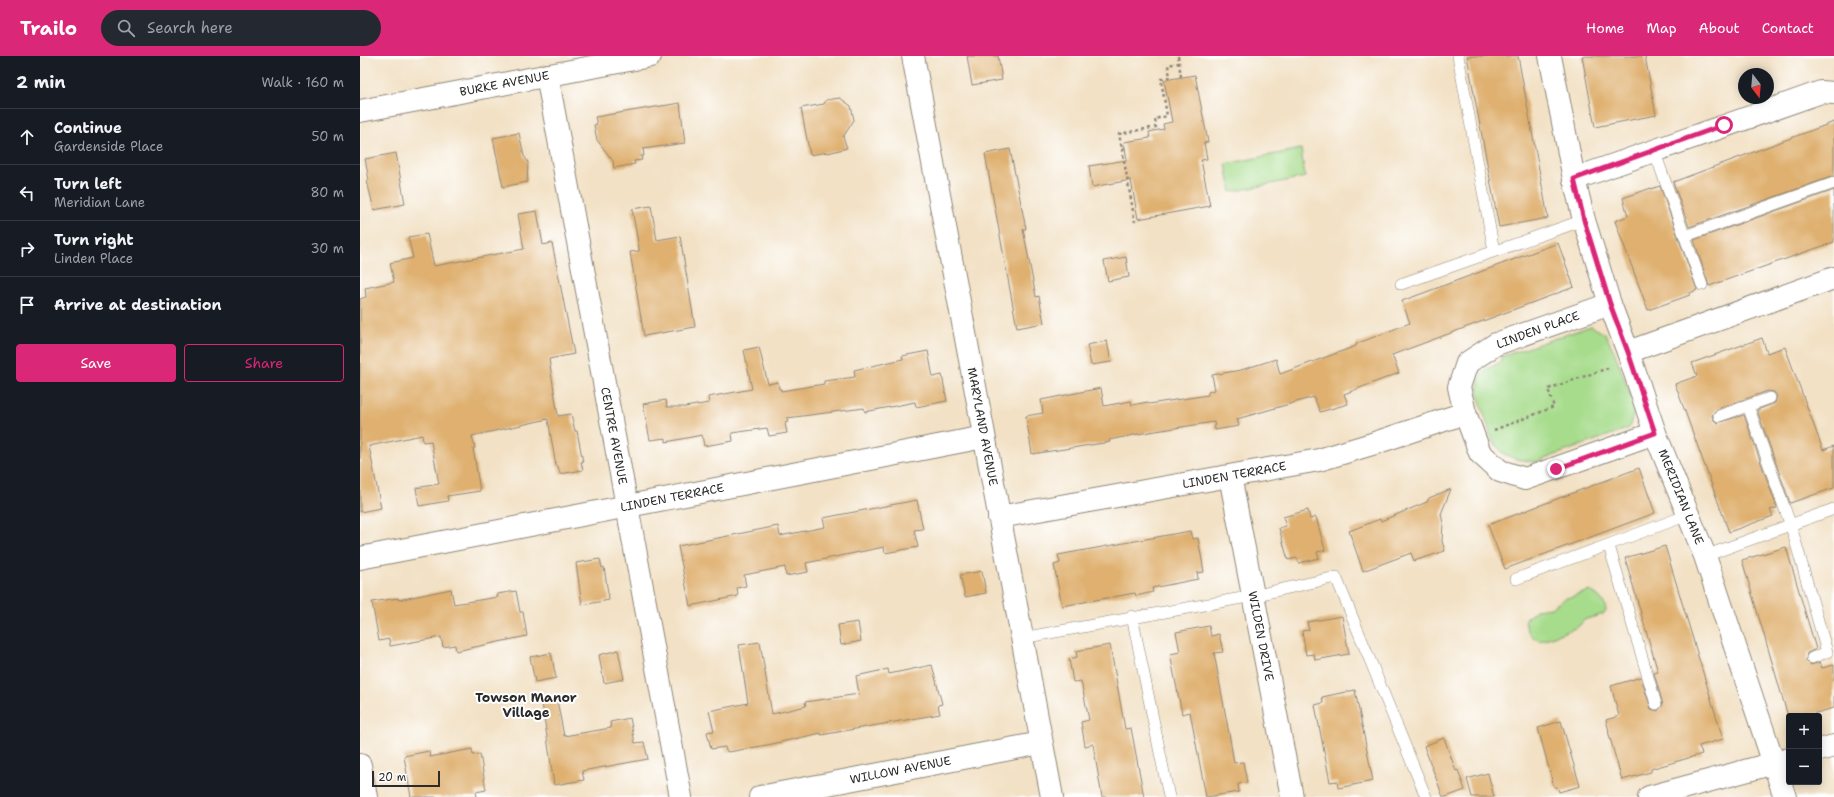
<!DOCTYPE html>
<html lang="en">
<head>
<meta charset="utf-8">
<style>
  :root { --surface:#171b24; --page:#242831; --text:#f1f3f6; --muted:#9ea1a6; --line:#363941; --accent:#db2777 }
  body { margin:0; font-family:"Shantell Sans",sans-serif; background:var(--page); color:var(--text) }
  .controls { position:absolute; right:12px; bottom:12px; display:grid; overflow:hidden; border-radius:4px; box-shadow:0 2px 10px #0003 }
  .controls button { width:36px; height:36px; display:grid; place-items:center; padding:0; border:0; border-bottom:1px solid var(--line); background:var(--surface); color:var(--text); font:20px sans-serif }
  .compass { position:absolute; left:1378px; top:12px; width:36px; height:36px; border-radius:50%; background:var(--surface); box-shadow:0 2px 10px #0003; rotate:164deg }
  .scale { position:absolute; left:12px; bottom:10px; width:68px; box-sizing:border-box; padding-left:4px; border:2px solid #2b2b2b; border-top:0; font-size:11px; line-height:14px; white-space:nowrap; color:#2b2b2b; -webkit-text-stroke:3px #fff; paint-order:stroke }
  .stop { position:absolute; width:12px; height:12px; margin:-9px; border:3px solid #db2777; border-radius:50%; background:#fff }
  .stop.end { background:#db2777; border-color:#fff; box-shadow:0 1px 4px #0008 }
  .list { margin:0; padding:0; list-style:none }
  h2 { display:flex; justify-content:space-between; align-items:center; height:52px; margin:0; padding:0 16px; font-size:17px }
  h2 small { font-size:13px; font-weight:400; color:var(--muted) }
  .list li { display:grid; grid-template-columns:26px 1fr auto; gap:12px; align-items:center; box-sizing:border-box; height:56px; padding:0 16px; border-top:1px solid var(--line) }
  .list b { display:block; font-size:15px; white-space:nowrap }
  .list p { margin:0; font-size:13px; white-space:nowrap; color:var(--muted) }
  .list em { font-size:13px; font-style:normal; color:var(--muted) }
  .actions { display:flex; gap:8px; padding:12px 16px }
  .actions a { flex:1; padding:9px 0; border:1px solid var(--accent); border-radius:4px; text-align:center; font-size:14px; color:var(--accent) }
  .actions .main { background:var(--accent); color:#fff }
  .icon { flex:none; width:22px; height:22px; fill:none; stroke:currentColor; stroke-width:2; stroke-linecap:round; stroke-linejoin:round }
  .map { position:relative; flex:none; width:1474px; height:741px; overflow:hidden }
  header { display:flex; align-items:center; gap:24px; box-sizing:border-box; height:56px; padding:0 20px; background:var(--accent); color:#fff }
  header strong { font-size:19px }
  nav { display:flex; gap:22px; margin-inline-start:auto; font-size:14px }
  .search { width:280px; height:36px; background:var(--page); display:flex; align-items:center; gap:10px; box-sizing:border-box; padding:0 14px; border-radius:22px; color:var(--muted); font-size:15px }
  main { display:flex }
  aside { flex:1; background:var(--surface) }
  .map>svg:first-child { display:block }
  .green { fill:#a7dc8c; stroke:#69845c }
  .building { fill:#dfb06f }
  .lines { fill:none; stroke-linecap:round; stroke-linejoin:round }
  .service-casing { stroke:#8e8678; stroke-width:12 }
  .minor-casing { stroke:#8e8678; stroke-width:24 }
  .tertiary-casing { stroke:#8e8678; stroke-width:24 }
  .path { stroke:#8e8678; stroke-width:2.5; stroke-dasharray:3 3; stroke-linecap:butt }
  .service { stroke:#fff; stroke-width:11 }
  .minor { stroke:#fff; stroke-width:22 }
  .tertiary { stroke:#fff; stroke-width:22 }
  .route { stroke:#db2777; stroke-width:5 }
  .labels { text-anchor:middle; stroke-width:4; stroke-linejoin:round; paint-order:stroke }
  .street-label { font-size:12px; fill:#2b2b2b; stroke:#fff }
  .neighbourhood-label { font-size:13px; font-weight:bold; fill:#2b2b2b; stroke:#fff }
</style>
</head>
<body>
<header>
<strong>Trailo</strong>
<div class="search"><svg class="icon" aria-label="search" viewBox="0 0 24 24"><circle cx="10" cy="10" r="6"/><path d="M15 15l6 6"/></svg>Search here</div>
<nav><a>Home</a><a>Map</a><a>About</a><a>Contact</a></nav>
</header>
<main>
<aside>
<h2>2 min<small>Walk · 160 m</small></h2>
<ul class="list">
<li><svg class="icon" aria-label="ahead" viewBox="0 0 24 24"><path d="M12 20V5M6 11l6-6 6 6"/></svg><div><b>Continue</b><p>Gardenside Place</p></div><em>50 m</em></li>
<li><svg class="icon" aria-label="left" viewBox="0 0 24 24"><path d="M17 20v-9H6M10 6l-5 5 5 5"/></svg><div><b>Turn left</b><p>Meridian Lane</p></div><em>80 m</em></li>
<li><svg class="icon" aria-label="right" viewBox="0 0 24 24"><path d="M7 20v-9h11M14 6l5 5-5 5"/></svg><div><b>Turn right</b><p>Linden Place</p></div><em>30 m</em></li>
<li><svg class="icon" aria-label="arrive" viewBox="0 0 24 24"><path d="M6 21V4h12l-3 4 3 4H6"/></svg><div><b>Arrive at destination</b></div></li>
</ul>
<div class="actions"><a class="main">Save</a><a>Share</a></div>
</aside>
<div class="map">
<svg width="1474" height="741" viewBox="0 0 1474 741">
  <rect width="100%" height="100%" fill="#fff"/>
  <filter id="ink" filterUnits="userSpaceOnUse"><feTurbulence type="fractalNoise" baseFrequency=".025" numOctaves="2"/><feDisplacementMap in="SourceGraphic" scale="8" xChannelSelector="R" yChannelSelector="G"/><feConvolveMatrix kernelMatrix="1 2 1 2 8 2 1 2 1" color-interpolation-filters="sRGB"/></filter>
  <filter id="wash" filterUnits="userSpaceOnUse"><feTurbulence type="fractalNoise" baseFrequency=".012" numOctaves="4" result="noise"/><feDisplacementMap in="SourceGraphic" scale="16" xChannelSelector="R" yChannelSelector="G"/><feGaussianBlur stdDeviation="0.9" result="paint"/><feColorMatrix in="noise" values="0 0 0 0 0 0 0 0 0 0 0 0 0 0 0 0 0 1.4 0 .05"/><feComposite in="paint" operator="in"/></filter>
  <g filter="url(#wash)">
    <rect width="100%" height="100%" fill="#f2e1c5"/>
    <g class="green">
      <path d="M941,93L945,121L871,136L866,108Z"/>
      <path d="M1231,270L1245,278L1254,295L1271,341L1274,356L1269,372L1176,406L1156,403L1144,398L1133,386L1118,339L1119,323L1125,314L1141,306V301Z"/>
      <path d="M1229,535C1238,538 1245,545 1246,555L1244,558L1230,562L1224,564L1218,571L1180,585C1170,581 1167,576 1165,565L1168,561L1176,554L1191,552L1204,543Z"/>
    </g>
    <g id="blocks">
      <g class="building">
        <path d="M607,0H638L642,24L612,29Z"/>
        <path d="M1107,0H1158L1188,162L1139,171Z"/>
        <path d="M1222,0H1285L1296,59L1235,71Z"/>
        <path d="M835,19L848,86L844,87L847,103L841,104L850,150L778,163L771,124L732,131L729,110L767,104L764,86L790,82L789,76L804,73L803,68L812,66L804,24Z"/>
        <path d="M480,42L491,50L494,64L483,81L487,92L468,97V96L450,99L441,52L464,48L466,44Z"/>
        <path d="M320,47L325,87L283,93L284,100H281L282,104L274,105L275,108L254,112L253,105L237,84L234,69L237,68L235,61Z"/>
        <path d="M1474,66V120L1329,171L1313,126Z"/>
        <path d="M159,77L164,100L168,106L167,126L143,131L133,82Z"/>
        <path d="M650,93L666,173H663L676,241L679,240L684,267L657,272L625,98Z"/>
        <path d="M36,97L45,148L14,154L7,125L9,124L5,103Z"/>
        <path d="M1300,130L1337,234L1330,237V239L1288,254L1255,165L1268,160L1263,142L1291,132V133Z"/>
        <path d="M1474,134V186L1349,230L1334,184Z"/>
        <path d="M291,150L297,184L320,180L335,271L284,280L270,196L279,195V192L272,153Z"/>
        <path d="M177,155L183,189L192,187L214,298L189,303L198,360L211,358L215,375H217L223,406H221L223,414L200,418L198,410H196L188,363L112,380L115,392H113L120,435L87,440L88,445L59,450L56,432L79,428L71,385L63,386L62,379L9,390L21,452L0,456V243L6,241L5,232L34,226L30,207L53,202L48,181L67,178L74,210L164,193L158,158Z"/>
        <path d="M1198,187L1214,231L1032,299L1039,317L984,338L988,348L960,356L954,341L877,363L879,370L855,374L854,366L783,377L749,384L750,386L672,398L666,360L683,357L681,344L741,332L744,350L771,345L772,349L788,346L789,348L848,339V336L855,334L852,319L881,314L916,303L920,318L996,290V288L1050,267L1042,245Z"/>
        <path d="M766,201L769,221L748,225L744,205Z"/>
        <path d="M1402,282L1407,297L1425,291L1463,394L1474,390V432L1430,447L1397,354L1415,347L1417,340L1414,336L1408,335L1357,353L1352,359L1353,363L1357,367L1384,359L1417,452L1410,454L1413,460L1369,476L1315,328L1337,320L1332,307Z"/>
        <path d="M747,285L751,306L731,309L727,289Z"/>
        <path d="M399,291L408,328L418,326L419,333H421V335L464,328V325L495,321L494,314L543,303L542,300L568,295L573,321L582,319L587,345L556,351L555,346L505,356L504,352L427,362L428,366L425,367L427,377L409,380L407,372L372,377L373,385L344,390L342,379L306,386V382L290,384L283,348L306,344L307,351H325L349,347L348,341L392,333L384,294Z"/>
        <path d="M1279,412L1295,457L1145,513L1128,469Z"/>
        <path d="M1091,433L1081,458L1083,467L1082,485L1085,495L1054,505L1051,497L1003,515L989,475L1020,463L1021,465L1067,446L1069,442Z"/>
        <path d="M557,444L563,473L554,474L558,491L525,497L524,491L446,507L448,516L426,520L425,511L384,519L386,530L377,532L378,540L330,550L318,490L418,470L420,480L465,471L463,462Z"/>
        <path d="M948,454L950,463L956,461L965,494L957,496L959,502L939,507L937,502L928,504L919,472L926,470L923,461Z"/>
        <path d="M830,475L832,483L838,482L844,516L837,517L838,523L792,532L793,536L776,540L775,537L702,550L694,509L700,507L698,499Z"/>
        <path d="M1305,490L1363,683L1339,690L1342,698L1291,713V716L1262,724L1248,675H1249L1246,664L1259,660L1251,630L1281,621L1291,653L1298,655L1303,649L1294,617L1298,616L1265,502Z"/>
        <path d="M1426,491L1456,593L1447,597L1446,605L1451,609L1460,606L1462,612L1474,609V652L1445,660H1429V664L1382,504Z"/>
        <path d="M240,503L242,512L244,511L249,544L222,549L216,507Z"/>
        <path d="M622,515L626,537L605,541L600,519Z"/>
        <path d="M91,533L94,548L138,541L137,538L156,535L160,556H163L167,580L96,595L95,589L83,591L81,581L30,590L29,583L19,585L12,546L38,542V544Z"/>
        <path d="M982,560L989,598L955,604L954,598L946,599L942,575L949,574L947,566Z"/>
        <path d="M498,566L501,585L481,589L478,569Z"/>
        <path d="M849,570L851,580L859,578L863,596L854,597L870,683L874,707L883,706L887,727L878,728L879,736L846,741L830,656L822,658L810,598L820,596L816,576Z"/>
        <path d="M400,586L412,658L446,650L445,646L499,638L496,620L528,613L529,618L572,609L582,648L578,649L580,658L461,679V677L412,688L369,696L366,695L365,691L351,693L347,676L354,675L349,655L388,647L379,589Z"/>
        <path d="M750,589L765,673L771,672L784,741H742L733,688L725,690L721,666L729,664L721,625L713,626L709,603L717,601L716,595Z"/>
        <path d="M258,594L264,623L244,627L239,599Z"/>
        <path d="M191,597L196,622L175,626L170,601Z"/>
        <path d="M995,634L1013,725L978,732L977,725L970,726L955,649L963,647L962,641Z"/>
        <path d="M197,644L204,680L251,672L250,666L270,662L275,687L284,686L288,703L222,715L224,724L194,729L182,647Z"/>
        <path d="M1201,665L1220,730L1199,736L1197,731H1194L1178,672Z"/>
        <path d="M1084,682L1096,715L1098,714L1105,734L1086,741H1083L1064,690Z"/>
        <path d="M112,693L113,699L120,698L126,734L116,736L117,741H51L44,700L69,695L70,701Z"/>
        <path d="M1128,717L1134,741H1112L1107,723Z"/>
      </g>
    </g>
  </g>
  <g filter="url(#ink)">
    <use href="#blocks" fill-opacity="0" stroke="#8e8678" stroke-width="1"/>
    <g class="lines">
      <defs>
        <g id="service">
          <path d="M1098,0L1134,195"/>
          <path d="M1294,94L1342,229"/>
          <path d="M1325,180L1474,127"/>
          <path d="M1041,228L1224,164"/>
          <path d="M1388,350L1431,470L1467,596L1452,602"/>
          <path d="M1359,360L1410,342"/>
          <path d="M1249,490L1296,648"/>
          <path d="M1345,500L1474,453"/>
          <path d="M1156,523L1328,459"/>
          <path d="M772,560L809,741"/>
          <path d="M662,582L893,540L976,521L1066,741"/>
        </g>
        <g id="minor">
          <path id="s1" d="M553,0L692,741"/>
          <path id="s2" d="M1190,0L1214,123L1224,164L1250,248L1268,296L1295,377L1345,500L1425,741"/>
          <path id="s3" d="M187,19L321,741"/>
          <path d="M1214,123L1461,36L1474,37"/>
          <path d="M1250,248L1136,288L1107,307L1099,331L1105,357L1120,397L1140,415L1165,423L1295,377"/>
          <path d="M1268,296L1474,222"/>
          <path id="s4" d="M870,420L932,741"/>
          <path id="s5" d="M639,461L959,404L1012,388L1105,357"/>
          <path id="s6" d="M0,502L624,381"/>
          <path d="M1459,694L1474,690"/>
          <path d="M0,709L6,741"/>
          <path id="s7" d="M400,741L681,687"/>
          <path d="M1289,741L1429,703"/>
        </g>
        <g id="tertiary">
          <path id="s8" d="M0,55L290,0"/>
        </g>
      </defs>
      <use href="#service" class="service-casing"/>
      <use href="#minor" class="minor-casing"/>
      <use href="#tertiary" class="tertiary-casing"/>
      <g class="path">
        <path d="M818,0L821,21"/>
        <path d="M765,92L762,93L759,78L796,71L795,63L807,60L801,23L810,21L808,9L819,7"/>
        <path d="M762,93L775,166"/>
        <path d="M1134,374L1194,351L1188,333L1251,311"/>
      </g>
      <use href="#service" class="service"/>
      <use href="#minor" class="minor"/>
      <use href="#tertiary" class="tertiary"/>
    </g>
  </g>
  <g class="lines" filter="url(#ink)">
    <path class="route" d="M1196,413L1295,377L1268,296L1250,248L1224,164L1214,123L1364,69"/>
  </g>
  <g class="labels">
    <g class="street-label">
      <text dy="4" stroke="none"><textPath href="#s8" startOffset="147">BURKE AVENUE</textPath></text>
      <text transform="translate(1178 274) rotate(-20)" y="4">LINDEN PLACE</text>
      <text dy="4" stroke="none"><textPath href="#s1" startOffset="377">MARYLAND AVENUE</textPath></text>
      <text dy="4" stroke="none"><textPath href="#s3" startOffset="367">CENTRE AVENUE</textPath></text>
      <text dy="4" stroke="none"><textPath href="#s5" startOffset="239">LINDEN TERRACE</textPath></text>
      <text dy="4" stroke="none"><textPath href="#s6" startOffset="318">LINDEN TERRACE</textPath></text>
      <text dy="4" stroke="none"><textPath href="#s2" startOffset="461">MERIDIAN LANE</textPath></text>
      <text dy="4" stroke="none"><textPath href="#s4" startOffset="163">WILDEN DRIVE</textPath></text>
      <text dy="4" stroke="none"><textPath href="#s7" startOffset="143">WILLOW AVENUE</textPath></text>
    </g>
    <g class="neighbourhood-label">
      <text x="166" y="646">Towson Manor<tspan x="166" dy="15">Village</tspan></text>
    </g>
  </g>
</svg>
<div class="controls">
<button>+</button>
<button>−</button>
</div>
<svg class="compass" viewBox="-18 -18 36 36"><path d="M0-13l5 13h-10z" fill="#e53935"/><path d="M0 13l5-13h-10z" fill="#9ea1a6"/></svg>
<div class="scale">20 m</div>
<div class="stop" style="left:1364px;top:69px"></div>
<div class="stop end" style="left:1196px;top:413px"></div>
</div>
</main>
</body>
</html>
